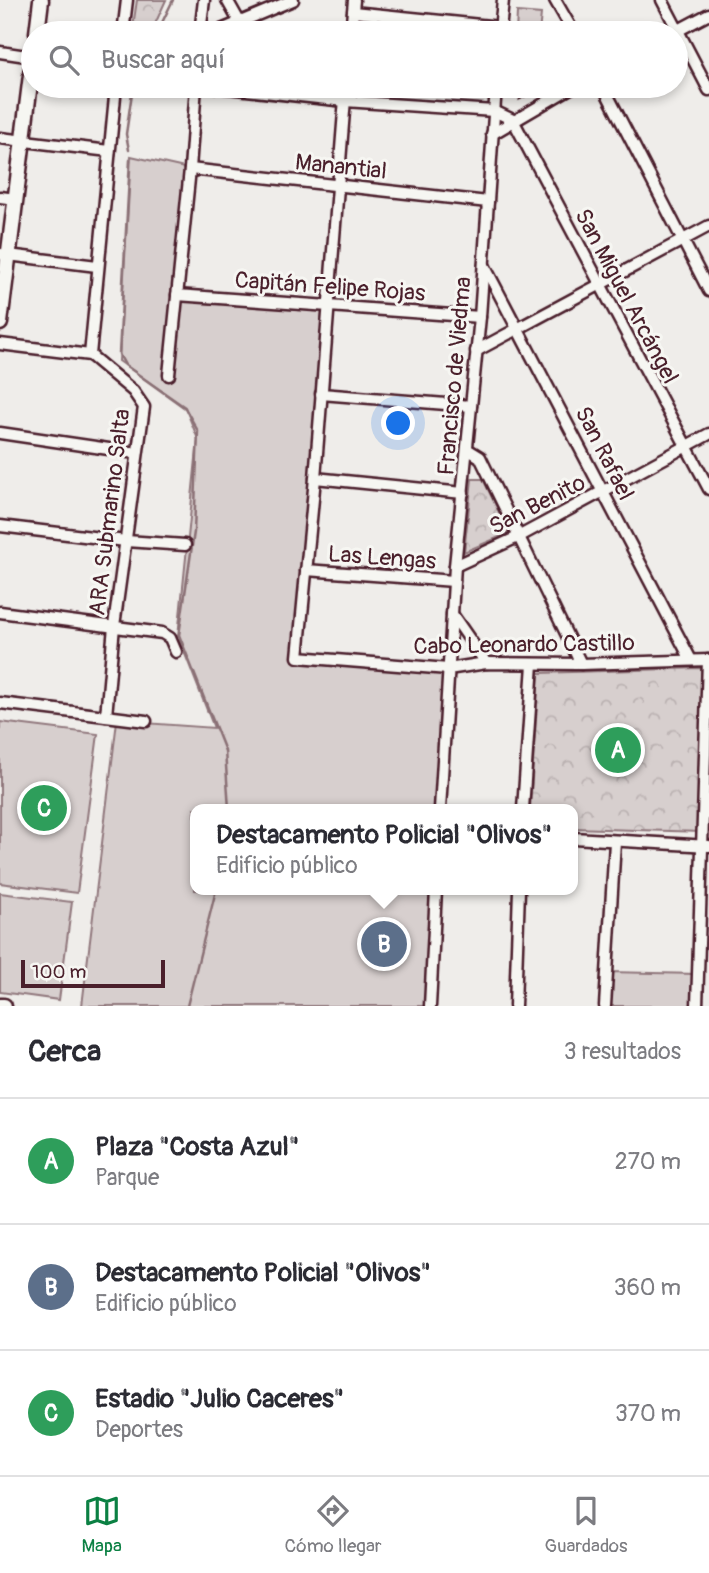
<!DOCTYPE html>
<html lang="es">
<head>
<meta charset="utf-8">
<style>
  :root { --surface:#fff; --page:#f2f2f3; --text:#2b2b33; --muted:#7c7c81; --line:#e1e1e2; --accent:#0b8043 }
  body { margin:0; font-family:Pangolin,sans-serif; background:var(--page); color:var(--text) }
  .scale { position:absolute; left:21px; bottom:18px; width:144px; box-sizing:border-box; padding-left:7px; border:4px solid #4a1f2b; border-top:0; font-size:19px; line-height:24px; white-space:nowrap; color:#4a1f2b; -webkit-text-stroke:5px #f6f6f2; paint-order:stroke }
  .you { position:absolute; left:399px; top:424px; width:24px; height:24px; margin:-18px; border:5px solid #fff; border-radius:50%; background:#1a73e8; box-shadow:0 0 0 10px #1a73e833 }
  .badge { display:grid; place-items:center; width:46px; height:46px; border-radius:50%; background:var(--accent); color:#fff; font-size:23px; font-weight:700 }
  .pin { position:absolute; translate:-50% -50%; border:4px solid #fff; box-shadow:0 2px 7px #0006 }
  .popup { position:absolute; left:190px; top:804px; width:388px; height:91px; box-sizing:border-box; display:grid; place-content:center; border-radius:14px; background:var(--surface); filter:drop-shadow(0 2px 5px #0005); font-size:23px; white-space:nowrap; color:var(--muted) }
  .popup b { font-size:26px; color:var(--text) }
  .popup::after { content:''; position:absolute; left:50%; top:100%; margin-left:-14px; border:14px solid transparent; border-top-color:var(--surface) }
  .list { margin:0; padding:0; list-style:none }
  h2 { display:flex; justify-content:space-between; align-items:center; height:91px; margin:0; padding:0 28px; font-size:30px }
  h2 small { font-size:23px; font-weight:400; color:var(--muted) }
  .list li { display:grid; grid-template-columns:46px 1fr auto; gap:21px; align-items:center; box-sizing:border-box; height:126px; padding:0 28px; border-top:2px solid var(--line) }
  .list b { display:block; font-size:26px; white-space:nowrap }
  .list p { margin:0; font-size:23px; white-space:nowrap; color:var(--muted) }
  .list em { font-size:23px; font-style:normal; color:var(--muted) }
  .icon { flex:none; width:38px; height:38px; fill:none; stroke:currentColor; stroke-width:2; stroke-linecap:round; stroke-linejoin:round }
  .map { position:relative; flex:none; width:709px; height:1006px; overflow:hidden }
  .search { position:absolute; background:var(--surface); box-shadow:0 4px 10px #0003; left:21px; right:21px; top:21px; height:77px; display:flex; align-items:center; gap:18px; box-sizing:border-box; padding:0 24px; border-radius:38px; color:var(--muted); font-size:26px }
  .sheet { height:469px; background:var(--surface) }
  nav { display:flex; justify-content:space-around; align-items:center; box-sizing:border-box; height:98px; border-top:2px solid var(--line); background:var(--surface); font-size:19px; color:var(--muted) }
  nav a { display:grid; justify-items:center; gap:4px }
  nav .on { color:var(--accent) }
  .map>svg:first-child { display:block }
  .green { fill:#d7cfce; stroke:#90777c; stroke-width:2 }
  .park { fill:url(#park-crowns); stroke:#90777c; stroke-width:2 }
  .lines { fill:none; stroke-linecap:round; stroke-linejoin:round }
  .stream { stroke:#8a6f74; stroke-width:2.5 }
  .street-casing { stroke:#4a1f2b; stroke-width:15 }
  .secondary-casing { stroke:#4a1f2b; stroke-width:19 }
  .street { stroke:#f6f6f2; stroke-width:10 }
  .secondary { stroke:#f6f6f2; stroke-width:14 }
  .wall { fill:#aaa0a1; stroke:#4a1f2b; stroke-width:2 }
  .shaded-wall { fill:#8b8283; stroke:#4a1f2b; stroke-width:2 }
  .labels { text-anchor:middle; stroke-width:6; stroke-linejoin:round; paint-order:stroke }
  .street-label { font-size:23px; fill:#4a1f2b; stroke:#f6f6f2 }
</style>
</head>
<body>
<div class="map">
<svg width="709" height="1006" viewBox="0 0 709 1006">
  <defs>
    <pattern id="park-crowns" width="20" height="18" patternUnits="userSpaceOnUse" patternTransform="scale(1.75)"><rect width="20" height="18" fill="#d7cfce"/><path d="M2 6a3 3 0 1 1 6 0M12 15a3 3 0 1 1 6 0" fill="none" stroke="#bab1b1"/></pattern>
  </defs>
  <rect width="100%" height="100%" fill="#efedea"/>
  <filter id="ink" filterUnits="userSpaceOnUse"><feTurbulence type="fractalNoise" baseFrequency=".0143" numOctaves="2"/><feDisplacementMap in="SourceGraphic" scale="14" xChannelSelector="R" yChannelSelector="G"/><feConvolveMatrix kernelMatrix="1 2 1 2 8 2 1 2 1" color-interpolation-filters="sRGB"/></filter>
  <g filter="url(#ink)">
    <g class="green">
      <path d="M517,12L541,14L539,33H516Z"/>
      <path d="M131,156L189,169L177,295L325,307L297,658L447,669L439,809H195V890H434L427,1006H82L117,721L214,728L178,636L198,439L185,407L119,361Z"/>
      <path d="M0,722L98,734L77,893L0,883Z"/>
      <path d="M0,893L72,902L59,1000L0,992Z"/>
      <path d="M608,972L697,974L696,1006H606Z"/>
    </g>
    <g class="park">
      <path d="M137,0H166L151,33H132Z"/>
      <path d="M472,479H483L509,533L464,552Z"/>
      <path d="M701,668L702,832L573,828V809H530L539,673Z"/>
    </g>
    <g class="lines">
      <g class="stream">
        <path d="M157,33L173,0"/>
        <path d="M129,150L126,134L133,86"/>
        <path d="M130,160L119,354L125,365L185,408L198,431L194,532L179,635L225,751L229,809"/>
        <path d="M187,1006L216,890"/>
      </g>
      <defs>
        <g id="street">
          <path d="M227,0L240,23"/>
          <path d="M555,0L574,33"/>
          <path d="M662,0L709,90"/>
          <path d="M353,12L500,27"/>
          <path d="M500,31L503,0"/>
          <path d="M123,33L127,0"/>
          <path d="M200,33L204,0"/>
          <path d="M214,33L293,0"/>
          <path d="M351,33L354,0"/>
          <path d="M673,33L709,14"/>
          <path d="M0,52L33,57"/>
          <path d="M209,86L345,101L494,111L513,120L709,489"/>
          <path d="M346,86L315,478L298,657L448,669L486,663L581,664L709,660"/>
          <path d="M603,86L709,291"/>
          <path d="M492,134L574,86"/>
          <path d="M0,138L109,151"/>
          <path d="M190,169L488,202"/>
          <path d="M0,197L16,199"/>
          <path d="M0,254L97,266"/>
          <path d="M484,265L691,660"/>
          <path d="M177,295L480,317"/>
          <path d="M0,344L90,355"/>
          <path d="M476,351L709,226"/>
          <path d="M169,375L190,169L196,86"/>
          <path d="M321,394L471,406"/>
          <path d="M0,433L136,453"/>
          <path d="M467,449L480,457L581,664"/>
          <path d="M315,478L463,493"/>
          <path d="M0,526L126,541L185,545"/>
          <path d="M455,566L520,536L709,434"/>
          <path d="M306,570L454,581"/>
          <path d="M0,612L162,633L170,638L176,652"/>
          <path d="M452,614L486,663"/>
          <path d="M0,703L146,721"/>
          <path d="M106,716L114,626L144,407L133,391L90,355L116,86"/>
          <path d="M440,809L455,566L480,317L496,86"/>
          <path d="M523,809L533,664"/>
          <path d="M573,838L709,846"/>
          <path d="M430,1006L436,890"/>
          <path d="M515,1006L519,890"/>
          <path d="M605,1006L615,842"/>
          <path d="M697,1006L708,660"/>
        </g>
        <g id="secondary">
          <path d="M37,33L41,0"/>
          <path d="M0,323L33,59"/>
          <path d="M0,1006H4"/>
        </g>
      </defs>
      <use href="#street" class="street-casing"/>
      <use href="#secondary" class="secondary-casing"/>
      <use href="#street" class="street"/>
      <use href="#secondary" class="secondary"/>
    </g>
    <path class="wall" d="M516,86H549L537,92L536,90L520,99L515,89Z"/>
    <g class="shaded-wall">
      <path d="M525,86H537L536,90L520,99Z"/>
      <path d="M540,86H549L537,92Z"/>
    </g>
  </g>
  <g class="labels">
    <g class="street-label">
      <text transform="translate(341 166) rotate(6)" y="8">Manantial</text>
      <text transform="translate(330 286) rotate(4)" y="8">Capitán Felipe Rojas</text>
      <text transform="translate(627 296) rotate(62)" y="8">San Miguel Arcángel</text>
      <text transform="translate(454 376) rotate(-85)" y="8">Francisco de Viedma</text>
      <text transform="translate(605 453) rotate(63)" y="8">San Rafael</text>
      <text transform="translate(537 504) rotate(-27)" y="8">San Benito</text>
      <text transform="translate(109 512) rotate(-83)" y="8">ARA Submarino Salta</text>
      <text transform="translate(382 557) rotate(4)" y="8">Las Lengas</text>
      <text transform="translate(524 644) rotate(-1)" y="8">Cabo Leonardo Castillo</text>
    </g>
  </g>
</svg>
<div class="scale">100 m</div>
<div class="you"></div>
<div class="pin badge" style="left:618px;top:750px;background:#2e9e5b">A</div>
<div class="pin badge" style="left:384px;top:944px;background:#5c6f8a">B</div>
<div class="popup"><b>Destacamento Policial &quot;Olivos&quot;</b>Edificio público</div>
<div class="pin badge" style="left:44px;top:808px;background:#2e9e5b">C</div>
<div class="search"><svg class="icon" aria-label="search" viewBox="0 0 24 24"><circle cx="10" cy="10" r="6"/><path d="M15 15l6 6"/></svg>Buscar aquí</div>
</div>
<section class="sheet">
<h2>Cerca<small>3 resultados</small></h2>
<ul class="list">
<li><span class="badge" style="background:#2e9e5b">A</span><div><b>Plaza &quot;Costa Azul&quot;</b><p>Parque</p></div><em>270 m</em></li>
<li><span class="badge" style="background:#5c6f8a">B</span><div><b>Destacamento Policial &quot;Olivos&quot;</b><p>Edificio público</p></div><em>360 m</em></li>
<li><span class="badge" style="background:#2e9e5b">C</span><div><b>Estadio &quot;Julio Caceres&quot;</b><p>Deportes</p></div><em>370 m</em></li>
</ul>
</section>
<nav>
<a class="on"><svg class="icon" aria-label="map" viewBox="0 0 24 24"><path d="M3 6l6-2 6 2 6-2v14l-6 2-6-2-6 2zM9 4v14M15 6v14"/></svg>Mapa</a>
<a><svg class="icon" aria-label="directions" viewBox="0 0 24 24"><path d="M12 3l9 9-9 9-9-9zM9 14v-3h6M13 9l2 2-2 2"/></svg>Cómo llegar</a>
<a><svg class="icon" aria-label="saved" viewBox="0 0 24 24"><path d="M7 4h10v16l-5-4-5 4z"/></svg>Guardados</a>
</nav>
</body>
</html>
